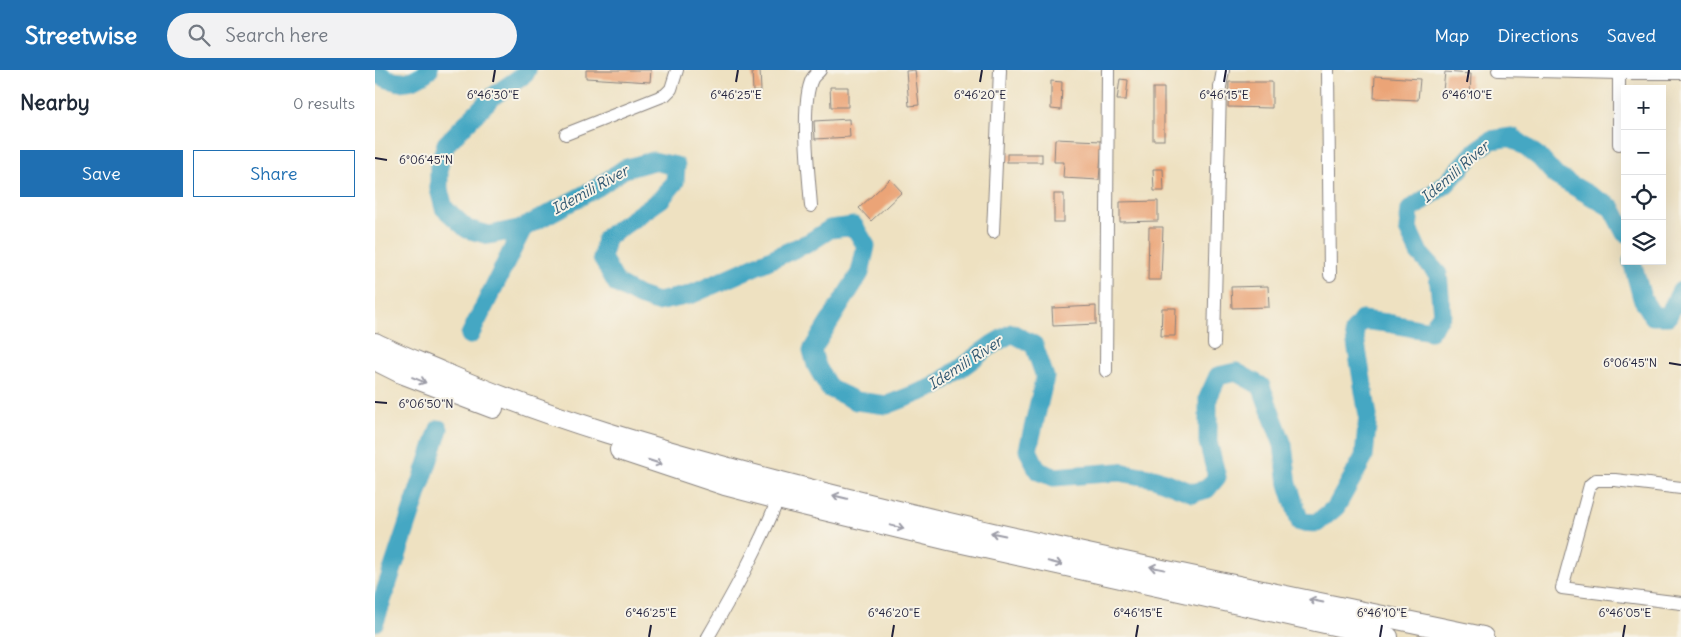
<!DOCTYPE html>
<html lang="en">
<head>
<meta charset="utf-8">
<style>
  :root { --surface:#fff; --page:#f2f2f3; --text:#1f2937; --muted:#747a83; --line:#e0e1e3; --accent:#1f6fb2 }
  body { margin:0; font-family:Delius,sans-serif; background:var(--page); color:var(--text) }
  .controls { position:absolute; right:15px; top:15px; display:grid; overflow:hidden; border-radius:0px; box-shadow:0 5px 20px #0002 }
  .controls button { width:45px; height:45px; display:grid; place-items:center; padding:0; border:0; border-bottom:1px solid var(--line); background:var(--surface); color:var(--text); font:25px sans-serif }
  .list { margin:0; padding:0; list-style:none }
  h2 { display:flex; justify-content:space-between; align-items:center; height:65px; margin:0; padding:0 20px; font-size:21px }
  h2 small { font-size:16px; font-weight:400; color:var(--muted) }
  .actions { display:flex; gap:10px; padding:15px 20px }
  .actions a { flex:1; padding:11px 0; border:1px solid var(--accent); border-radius:0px; text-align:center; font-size:18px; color:var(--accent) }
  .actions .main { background:var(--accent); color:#fff }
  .icon { flex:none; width:28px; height:28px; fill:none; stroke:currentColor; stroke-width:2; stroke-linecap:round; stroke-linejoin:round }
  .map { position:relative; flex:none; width:1306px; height:567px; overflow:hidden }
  header { display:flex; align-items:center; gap:30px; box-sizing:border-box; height:70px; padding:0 25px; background:var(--accent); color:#fff }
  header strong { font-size:24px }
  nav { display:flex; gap:28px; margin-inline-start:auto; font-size:18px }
  .search { width:350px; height:45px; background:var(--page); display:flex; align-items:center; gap:12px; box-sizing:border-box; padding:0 18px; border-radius:28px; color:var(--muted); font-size:19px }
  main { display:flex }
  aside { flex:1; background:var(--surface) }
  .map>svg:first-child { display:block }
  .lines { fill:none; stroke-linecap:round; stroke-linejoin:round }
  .river { stroke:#44a7c3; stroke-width:19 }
  .building { fill:#eba477 }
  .minor-casing { stroke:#88827e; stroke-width:14 }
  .trunk-casing { stroke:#88827e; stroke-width:22 }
  .minor { stroke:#fff; stroke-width:12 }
  .trunk { stroke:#fff; stroke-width:20 }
  .oneway { stroke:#9c9ca7 }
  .ticks { fill:none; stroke:#22223b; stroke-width:2 }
  .labels { text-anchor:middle; stroke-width:4; stroke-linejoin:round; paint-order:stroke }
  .water-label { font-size:15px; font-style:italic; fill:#305771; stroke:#f7f3e8 }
  .ticks-label { font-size:12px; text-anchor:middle; fill:#22223b; stroke:#f7f3e8; stroke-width:4; stroke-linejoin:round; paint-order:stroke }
</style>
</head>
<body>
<header>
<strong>Streetwise</strong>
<div class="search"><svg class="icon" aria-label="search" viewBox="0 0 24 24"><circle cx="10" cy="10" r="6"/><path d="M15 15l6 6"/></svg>Search here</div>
<nav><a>Map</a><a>Directions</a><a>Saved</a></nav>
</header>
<main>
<aside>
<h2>Nearby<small>0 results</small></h2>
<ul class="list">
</ul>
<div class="actions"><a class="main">Save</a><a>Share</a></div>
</aside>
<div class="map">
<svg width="1306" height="567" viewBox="0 0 1306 567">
  <rect width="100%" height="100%" fill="#f7f3e8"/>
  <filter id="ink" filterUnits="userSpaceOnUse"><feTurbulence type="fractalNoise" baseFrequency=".02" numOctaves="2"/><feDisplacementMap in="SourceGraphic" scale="10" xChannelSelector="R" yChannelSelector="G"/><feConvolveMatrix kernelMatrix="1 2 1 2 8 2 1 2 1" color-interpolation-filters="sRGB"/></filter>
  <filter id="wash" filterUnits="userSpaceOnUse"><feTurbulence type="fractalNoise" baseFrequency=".0096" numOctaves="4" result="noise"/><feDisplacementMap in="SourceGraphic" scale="20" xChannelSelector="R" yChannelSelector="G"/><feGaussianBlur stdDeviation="1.12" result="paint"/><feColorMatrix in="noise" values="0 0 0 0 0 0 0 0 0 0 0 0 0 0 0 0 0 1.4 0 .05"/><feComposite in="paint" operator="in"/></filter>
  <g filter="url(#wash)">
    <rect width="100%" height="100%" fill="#eee1c1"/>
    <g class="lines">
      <g class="river">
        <path d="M152,0L150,4L117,27L71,74L64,95V119L69,138L92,159L114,165L148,158L223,117L249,99L278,91L301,96L300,112L286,129L231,168L227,188L242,214L264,226L282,232L315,225L435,172L455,159L479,156L491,176L485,203L437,280L441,295L454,318L481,331L512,335L561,316L618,274L637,263L659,275L670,307L653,380L663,401L679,407L744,402L779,408L818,423L832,419L842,407L833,372V328L843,306L861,302L886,316L908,375L913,414L925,452L942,453L961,437L989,387L993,346L979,261L987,250L1012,253L1055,261L1067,244L1063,204L1044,183L1033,159L1035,140L1071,114L1100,82L1116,70L1137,67L1164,87L1181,106L1237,138L1250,163"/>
        <path d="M0,2C19,15 35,16 54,0"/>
        <path d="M1257,191L1267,228L1278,246H1293L1306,221"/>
        <path d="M95,265L148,158"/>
        <path d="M0,552L64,359"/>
      </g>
    </g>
    <g id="blocks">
      <g class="building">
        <path d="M211,0H276L275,12L211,8Z"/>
        <path d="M377,0H385L386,21L378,22Z"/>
        <path d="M540,0L544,35L534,36L531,1Z"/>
        <path d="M1070,2L1096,4L1095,24L1068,21Z"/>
        <path d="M1000,6L1045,9L1043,30L999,28Z"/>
        <path d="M745,9L753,10L751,30H742Z"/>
        <path d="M676,11L687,12L686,40L676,39Z"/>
        <path d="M854,12H897V38L853,37Z"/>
        <path d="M455,17H473V37H456Z"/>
        <rect x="778" y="18" width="11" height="52"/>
        <path d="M474,49L475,67L440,69L439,51Z"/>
        <path d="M680,69L727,71L724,110L688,108L689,92H679Z"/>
        <rect x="632" y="84" width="35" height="8"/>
        <path d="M778,99H788L789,121H779Z"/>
        <path d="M515,109L527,122L496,151L484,138Z"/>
        <rect x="679" y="124" width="10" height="28"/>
        <path d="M783,131V151L745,152V132Z"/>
        <path d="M774,157H788L786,210H773Z"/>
        <path d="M893,216L894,237L857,238L856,217Z"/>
        <path d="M721,236V254L678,256L677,238Z"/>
        <path d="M787,238H801L800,266H786Z"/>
      </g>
    </g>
  </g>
  <g filter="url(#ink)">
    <use href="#blocks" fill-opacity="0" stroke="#88827e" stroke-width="1"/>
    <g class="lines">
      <defs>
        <g id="minor">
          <path d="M953,0L955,205"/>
          <path d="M1123,0L1244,3H1306"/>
          <path d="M1244,0V74"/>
          <path d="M191,64L290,25L296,19L302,0"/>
          <path d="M436,136C434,106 425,34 437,9C439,5 443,3 445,0"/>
          <path d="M618,162L625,0"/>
          <path d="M839,274L845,17L848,0"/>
          <path d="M731,301L733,0"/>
          <path d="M1306,418L1240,410H1221L1215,415L1187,518L1306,533"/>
          <path d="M333,567C359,522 384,477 403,429"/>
        </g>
        <g id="trunk">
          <path d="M0,273C22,284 46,293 69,303C175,349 286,380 398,410C633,471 871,517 1108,567"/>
          <path d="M0,290L26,303L118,338"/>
          <path d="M245,380L350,415L403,429L574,470L1013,567"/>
        </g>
      </defs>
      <use href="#minor" class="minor-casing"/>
      <use href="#trunk" class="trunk-casing"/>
      <use href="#minor" class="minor"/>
      <use href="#trunk" class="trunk"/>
    </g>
    <defs><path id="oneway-shaft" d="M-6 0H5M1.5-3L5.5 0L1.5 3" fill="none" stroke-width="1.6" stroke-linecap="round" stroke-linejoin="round" transform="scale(1.25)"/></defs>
    <g class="oneway">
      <use href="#oneway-shaft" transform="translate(44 310) rotate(22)"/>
      <use href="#oneway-shaft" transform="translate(280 392) rotate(18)"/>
      <use href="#oneway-shaft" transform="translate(465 427) rotate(-166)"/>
      <use href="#oneway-shaft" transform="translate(522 457) rotate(14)"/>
      <use href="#oneway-shaft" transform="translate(623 464) rotate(-168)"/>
      <use href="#oneway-shaft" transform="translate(680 493) rotate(13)"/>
      <use href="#oneway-shaft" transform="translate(782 498) rotate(-168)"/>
      <use href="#oneway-shaft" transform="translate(941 531) rotate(-168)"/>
    </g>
  </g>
  <path class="ticks" d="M118,12L120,0M361,12L363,0M605,12L607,0M849,12L851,0M1092,12L1094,0M0,88L12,90M1294,293L1306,295M0,332L12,333M274,567L276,555M517,567L519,555M761,567L763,555M1005,567L1007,555M1248,567L1250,555"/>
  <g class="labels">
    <g class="water-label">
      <text transform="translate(1080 102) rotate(-41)" y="5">Idemili River</text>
      <text transform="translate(215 120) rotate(-29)" y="5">Idemili River</text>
      <text transform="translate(590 293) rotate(-33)" y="5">Idemili River</text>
    </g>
  </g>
  <g class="ticks-label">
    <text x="118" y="29">6°46'30"E</text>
    <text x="605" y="29">6°46'20"E</text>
    <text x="361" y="29">6°46'25"E</text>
    <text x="849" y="29">6°46'15"E</text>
    <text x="1092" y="29">6°46'10"E</text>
    <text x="51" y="94">6°06'45"N</text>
    <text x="1255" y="297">6°06'45"N</text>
    <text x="51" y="338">6°06'50"N</text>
    <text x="276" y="547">6°46'25"E</text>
    <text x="519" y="547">6°46'20"E</text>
    <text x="763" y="547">6°46'15"E</text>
    <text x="1007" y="547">6°46'10"E</text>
    <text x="1250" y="547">6°46'05"E</text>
  </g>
</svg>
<div class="controls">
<button>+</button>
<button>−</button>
<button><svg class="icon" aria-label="locate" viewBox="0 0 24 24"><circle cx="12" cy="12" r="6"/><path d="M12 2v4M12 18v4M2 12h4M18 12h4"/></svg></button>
<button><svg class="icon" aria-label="layers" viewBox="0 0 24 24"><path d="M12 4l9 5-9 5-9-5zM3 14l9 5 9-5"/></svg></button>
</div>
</div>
</main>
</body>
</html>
